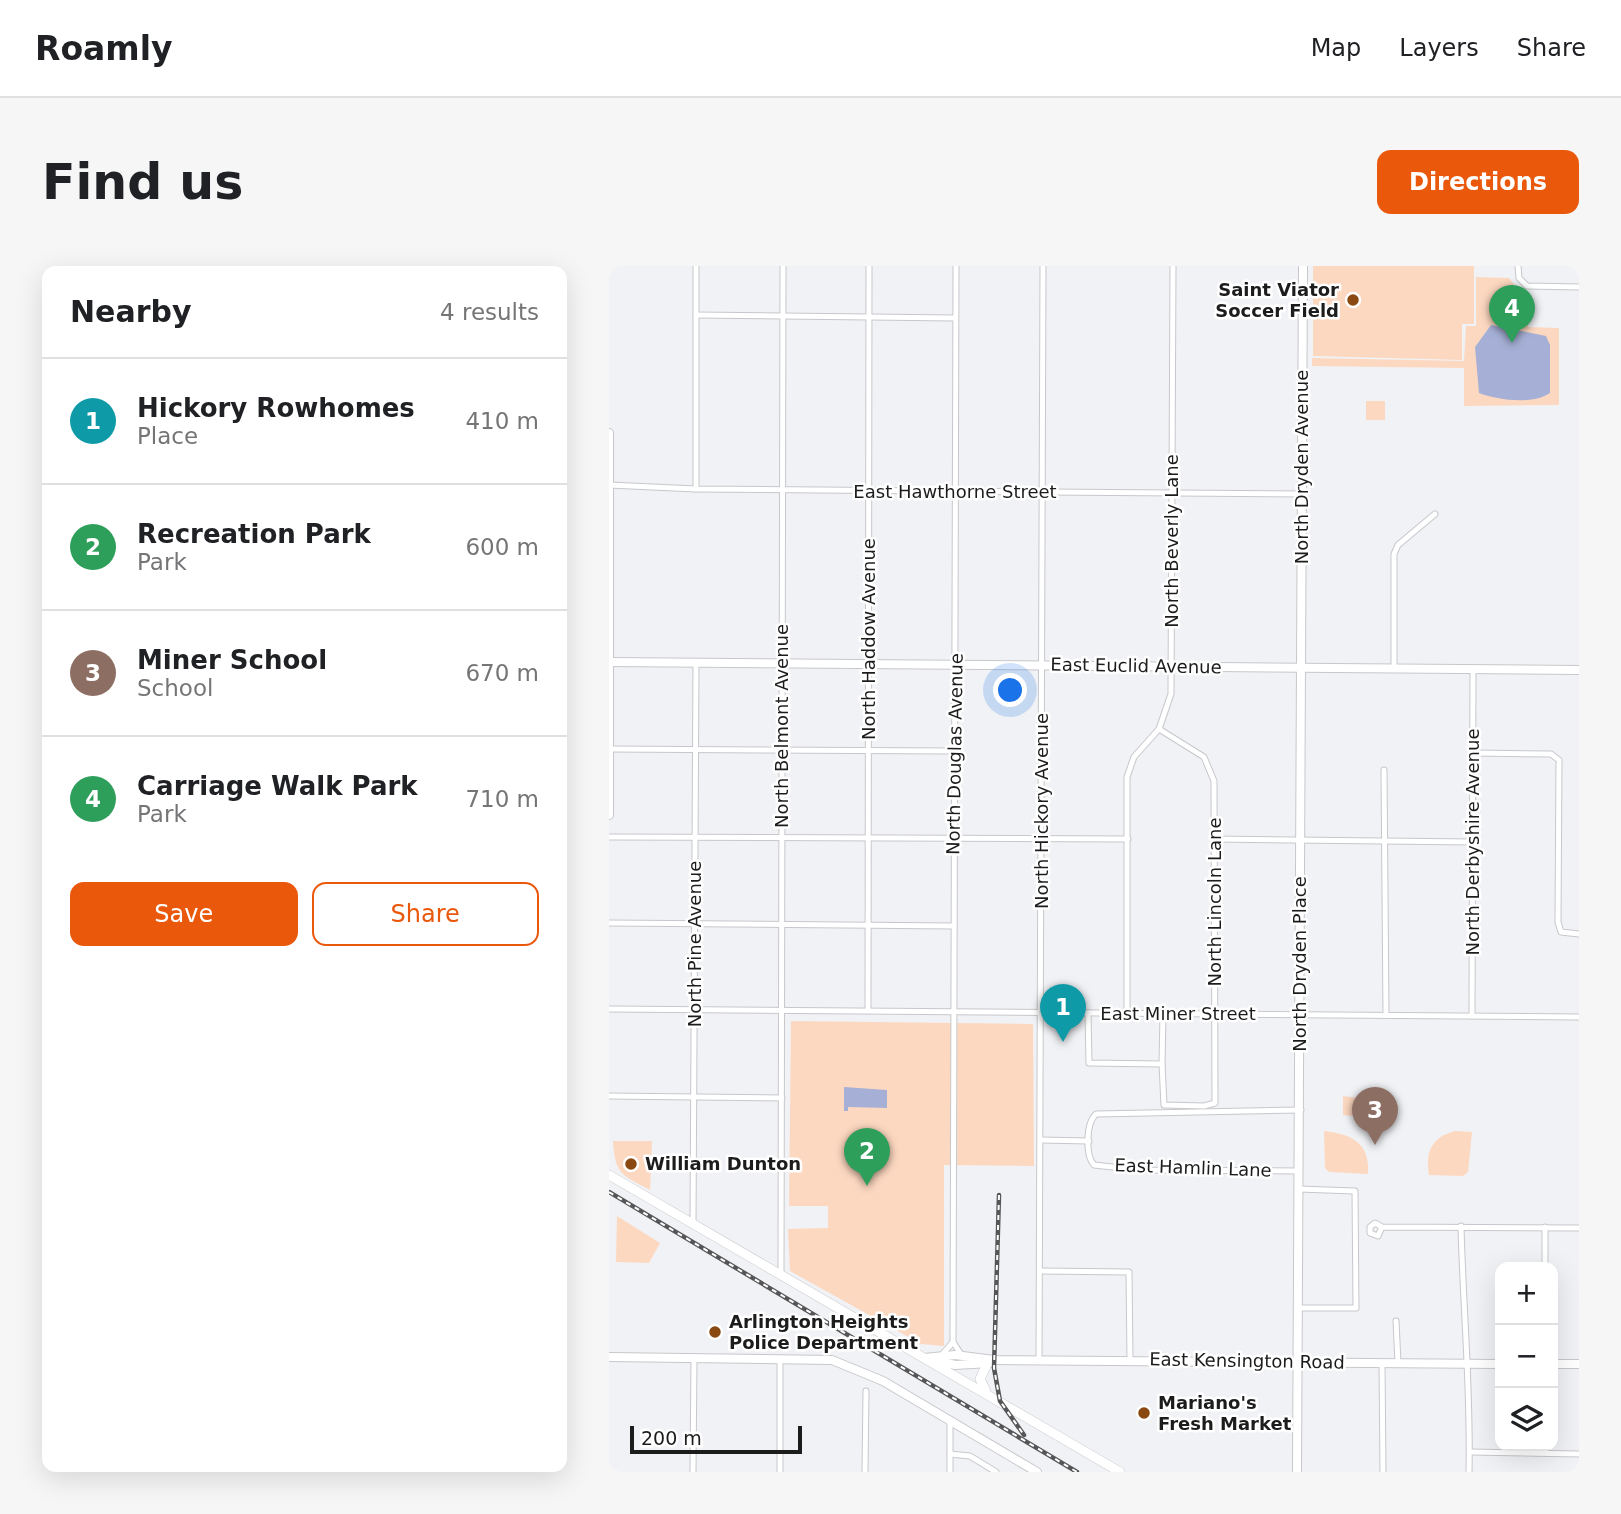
<!DOCTYPE html>
<html lang="en">
<head>
<meta charset="utf-8">
<style>
  :root { --surface:#fff; --page:#f6f6f6; --text:#202124; --muted:#757577; --line:#e0e0e0; --accent:#ea580c }
  body { margin:0; font-family:"DejaVu Sans",sans-serif; background:var(--page); color:var(--text) }
  .controls { position:absolute; right:21px; bottom:21px; display:grid; overflow:hidden; border-radius:14px; box-shadow:0 7px 28px #0002 }
  .controls button { width:63px; height:63px; display:grid; place-items:center; padding:0; border:0; border-bottom:2px solid var(--line); background:var(--surface); color:var(--text); font:35px sans-serif }
  .scale { position:absolute; left:21px; bottom:18px; width:172px; box-sizing:border-box; padding-left:7px; border:4px solid #1c1c1d; border-top:0; font-size:19px; line-height:24px; white-space:nowrap; color:#1c1c1d; -webkit-text-stroke:5px #fff; paint-order:stroke }
  .you { position:absolute; left:402px; top:425px; width:24px; height:24px; margin:-18px; border:5px solid #fff; border-radius:50%; background:#1a73e8; box-shadow:0 0 0 10px #1a73e833 }
  .badge { display:grid; place-items:center; width:46px; height:46px; border-radius:50%; background:var(--accent); color:#fff; font-size:23px; font-weight:700 }
  .pin { position:absolute; translate:-50% -58px; filter:drop-shadow(0 2px 4px #0008) }
  .pin::after { content:''; position:absolute; top:37px; width:24px; height:21px; background:inherit; clip-path:polygon(0 0,100% 0,50% 100%) }
  .list { margin:0; padding:0; list-style:none }
  h2 { display:flex; justify-content:space-between; align-items:center; height:91px; margin:0; padding:0 28px; font-size:30px }
  h2 small { font-size:23px; font-weight:400; color:var(--muted) }
  .list li { display:grid; grid-template-columns:46px 1fr auto; gap:21px; align-items:center; box-sizing:border-box; height:126px; padding:0 28px; border-top:2px solid var(--line) }
  .list b { display:block; font-size:26px; white-space:nowrap }
  .list p { margin:0; font-size:23px; white-space:nowrap; color:var(--muted) }
  .list em { font-size:23px; font-style:normal; color:var(--muted) }
  .actions { display:flex; gap:14px; padding:21px 28px }
  .actions a { flex:1; padding:16px 0; border:2px solid var(--accent); border-radius:14px; text-align:center; font-size:24px; color:var(--accent) }
  .actions .main { background:var(--accent); color:#fff }
  .icon { flex:none; width:38px; height:38px; fill:none; stroke:currentColor; stroke-width:2; stroke-linecap:round; stroke-linejoin:round }
  .map { position:relative; flex:none; width:970px; height:1206px; overflow:hidden; border-radius:14px }
  header { display:flex; align-items:center; gap:42px; box-sizing:border-box; height:98px; padding:0 35px; background:var(--surface); border-bottom:2px solid var(--line) }
  header strong { font-size:33px }
  nav { display:flex; gap:38px; margin-inline-start:auto; font-size:24px }
  .intro { display:flex; align-items:center; justify-content:space-between; box-sizing:border-box; height:168px; padding:0 42px }
  h1 { margin:0; font-size:49px }
  .button { padding:18px 32px; border-radius:14px; background:var(--accent); color:#fff; font-size:24px; font-weight:700 }
  main { display:flex; gap:42px; padding:0 42px }
  aside { flex:1; background:var(--surface); border-radius:14px; box-shadow:0 7px 28px #0002 }
  .map>svg:first-child { display:block }
  .green { fill:#fdd8c0 }
  .water { fill:#a6b0d6 }
  .lines { fill:none; stroke-linecap:round; stroke-linejoin:round }
  .street-casing { stroke:#c7c8cb; stroke-width:7 }
  .secondary-casing { stroke:#c7c8cb; stroke-width:10 }
  .primary-casing { stroke:#c7c8cb; stroke-width:10 }
  .street { stroke:#fff; stroke-width:5 }
  .secondary { stroke:#fff; stroke-width:8 }
  .primary { stroke:#fff; stroke-width:9 }
  .rail-casing { stroke:#565658; stroke-width:4.5 }
  .rail { stroke:#fff; stroke-width:2; stroke-dasharray:5; stroke-linecap:butt }
  .poi-dot { fill:#894910; stroke:#fff; stroke-width:2.5 }
  .labels { text-anchor:middle; stroke-width:5; stroke-linejoin:round; paint-order:stroke }
  .poi-label { font-size:18px; font-weight:bold; fill:#1c1c1d; stroke:#fff; text-anchor:start }
  .street-label { font-size:18px; fill:#1c1c1d; stroke:#fff }
</style>
</head>
<body>
<header>
<strong>Roamly</strong>
<nav><a>Map</a><a>Layers</a><a>Share</a></nav>
</header>
<div class="intro"><h1>Find us</h1><a class="button">Directions</a></div>
<main>
<aside>
<h2>Nearby<small>4 results</small></h2>
<ul class="list">
<li><span class="badge" style="background:#0f9aa8">1</span><div><b>Hickory Rowhomes</b><p>Place</p></div><em>410 m</em></li>
<li><span class="badge" style="background:#2e9e5b">2</span><div><b>Recreation Park</b><p>Park</p></div><em>600 m</em></li>
<li><span class="badge" style="background:#8d6e63">3</span><div><b>Miner School</b><p>School</p></div><em>670 m</em></li>
<li><span class="badge" style="background:#2e9e5b">4</span><div><b>Carriage Walk Park</b><p>Park</p></div><em>710 m</em></li>
</ul>
<div class="actions"><a class="main">Save</a><a>Share</a></div>
</aside>
<div class="map">
<svg width="970" height="1206" viewBox="0 0 970 1206">
  <rect width="100%" height="100%" fill="#f1f2f5"/>
  <g class="green">
    <path d="M704,0H865V58H853V94L704,90Z"/>
    <path d="M867,11L900,12L910,25L919,29V61L950,62V139L855,140V102L703,100V92L855,95L857,60H867Z"/>
    <rect x="757" y="135" width="19" height="19"/>
    <path d="M182,755L424,758L425,900L335,899V1080L312,1078L181,1005L179,963L219,962V940H180Z"/>
    <path d="M734,830L756,833L758,842L766,845L765,852L734,849Z"/>
    <path d="M715,865C743,868 761,877 759,908L720,906L716,902Z"/>
    <path d="M846,865L863,866L859,906L854,910L820,909C816,885 823,871 846,865Z"/>
    <path d="M4,875H43L41,924C13,909 6,909 4,875Z"/>
    <path d="M8,950L51,977L40,997L7,996Z"/>
  </g>
  <g class="water">
    <path d="M882,59L937,70L941,79V127C924,139 888,134 870,127L866,81Z"/>
    <path d="M235,821L278,824V842L239,841V845H235Z"/>
  </g>
  <g class="lines">
    <defs>
      <g id="street">
        <path d="M909,0L910,12L918,20L970,21"/>
        <path d="M87,49L346,52"/>
        <path d="M0,219L87,223L693,228"/>
        <path d="M87,223V0"/>
        <path d="M785,402V288L789,279L826,248"/>
        <path d="M0,483L344,485"/>
        <path d="M865,487L942,488L950,494L949,656L952,666L970,668"/>
        <path d="M775,504L777,749"/>
        <path d="M0,571L519,573"/>
        <path d="M605,573L864,576"/>
        <path d="M0,657L345,660"/>
        <path d="M0,743L970,751"/>
        <path d="M259,745L260,0"/>
        <path d="M479,747L480,797L553,798L555,839L595,840L606,837L605,515L595,491L550,463"/>
        <path d="M518,747V511L525,491L550,463L562,428L564,0"/>
        <path d="M863,750L864,403"/>
        <path d="M553,799L554,747"/>
        <path d="M0,830L173,832"/>
        <path d="M432,874L480,875"/>
        <path d="M690,905L531,904L485,899C476,889 477,857 487,848L692,844"/>
        <path d="M84,959L87,397"/>
        <path d="M852,960C854,1043 862,1124 860,1206"/>
        <path d="M773,961L769,970L761,967V961L766,957L773,961L970,962"/>
        <path d="M936,961V1001"/>
        <path d="M432,1005L520,1006L521,1094"/>
        <path d="M172,1009L174,0"/>
        <path d="M690,1042H747L746,925L690,923"/>
        <path d="M787,1055L789,1097"/>
        <path d="M344,1076L347,0"/>
        <path d="M332,1090L344,1076L353,1090"/>
        <path d="M430,1094L434,0"/>
        <path d="M773,1097L774,1206"/>
        <path d="M861,1186L970,1188"/>
        <path d="M341,1188L361,1190L387,1206"/>
        <path d="M84,1206L85,1092"/>
        <path d="M171,1206V1093"/>
        <path d="M256,1206L257,1125"/>
        <path d="M341,1206V1154"/>
      </g>
      <g id="secondary">
        <path d="M0,167V549"/>
        <path d="M0,396L970,404"/>
        <path d="M0,1091L223,1094L274,1115L428,1206"/>
        <path d="M315,1092L346,1089L385,1094L891,1098"/>
        <path d="M322,1093L346,1099L381,1097"/>
        <path d="M944,1098H970"/>
        <path d="M688,1206L694,0"/>
      </g>
      <g id="primary">
        <path d="M0,909L511,1206"/>
        <path d="M377,1125L371,1113L378,1098"/>
      </g>
    </defs>
    <use href="#street" class="street-casing"/>
    <use href="#secondary" class="secondary-casing"/>
    <use href="#primary" class="primary-casing"/>
    <use href="#street" class="street"/>
    <use href="#secondary" class="secondary"/>
    <use href="#primary" class="primary"/>
    <defs>
      <g id="rail">
        <path d="M0,926L468,1206"/>
        <path d="M390,929L385,1102L391,1135L415,1169"/>
      </g>
    </defs>
    <use href="#rail" class="rail-casing"/>
    <use href="#rail" class="rail"/>
  </g>
  <g class="poi-dot">
    <circle cx="744" cy="34" r="7"/>
    <circle cx="22" cy="898" r="7"/>
    <circle cx="106" cy="1066" r="7"/>
    <circle cx="535" cy="1147" r="7"/>
  </g>
  <g class="labels">
    <g class="poi-label">
      <text x="730" y="30" text-anchor="end">Saint Viator<tspan x="730" dy="21">Soccer Field</tspan></text>
      <text x="36" y="904">William Dunton</text>
      <text x="120" y="1062">Arlington Heights<tspan x="120" dy="21">Police Department</tspan></text>
      <text x="549" y="1143">Mariano's<tspan x="549" dy="21">Fresh Market</tspan></text>
    </g>
    <g class="street-label">
      <text transform="translate(693 201) rotate(-90)" y="6">North Dryden Avenue</text>
      <text x="346" y="232">East Hawthorne Street</text>
      <text transform="translate(563 275) rotate(-90)" y="6">North Beverly Lane</text>
      <text transform="translate(260 373) rotate(-90)" y="6">North Haddow Avenue</text>
      <text transform="translate(527 400) rotate(1)" y="6">East Euclid Avenue</text>
      <text transform="translate(173 460) rotate(-90)" y="6">North Belmont Avenue</text>
      <text transform="translate(346 488) rotate(-89)" y="6">North Douglas Avenue</text>
      <text transform="translate(433 545) rotate(-90)" y="6">North Hickory Avenue</text>
      <text transform="translate(864 576) rotate(-90)" y="6">North Derbyshire Avenue</text>
      <text transform="translate(606 636) rotate(-90)" y="6">North Lincoln Lane</text>
      <text transform="translate(86 678) rotate(-90)" y="6">North Pine Avenue</text>
      <text transform="translate(691 698) rotate(-90)" y="6">North Dryden Place</text>
      <text x="569" y="754">East Miner Street</text>
      <text transform="translate(584 902) rotate(2)" y="6">East Hamlin Lane</text>
      <text transform="translate(638 1095) rotate(1)" y="6">East Kensington Road</text>
    </g>
  </g>
</svg>
<div class="controls">
<button>+</button>
<button>−</button>
<button><svg class="icon" aria-label="layers" viewBox="0 0 24 24"><path d="M12 4l9 5-9 5-9-5zM3 14l9 5 9-5"/></svg></button>
</div>
<div class="scale">200 m</div>
<div class="you"></div>
<div class="pin badge" style="left:454px;top:776px;background:#0f9aa8">1</div>
<div class="pin badge" style="left:258px;top:920px;background:#2e9e5b">2</div>
<div class="pin badge" style="left:766px;top:879px;background:#8d6e63">3</div>
<div class="pin badge" style="left:903px;top:77px;background:#2e9e5b">4</div>
</div>
</main>
</body>
</html>
